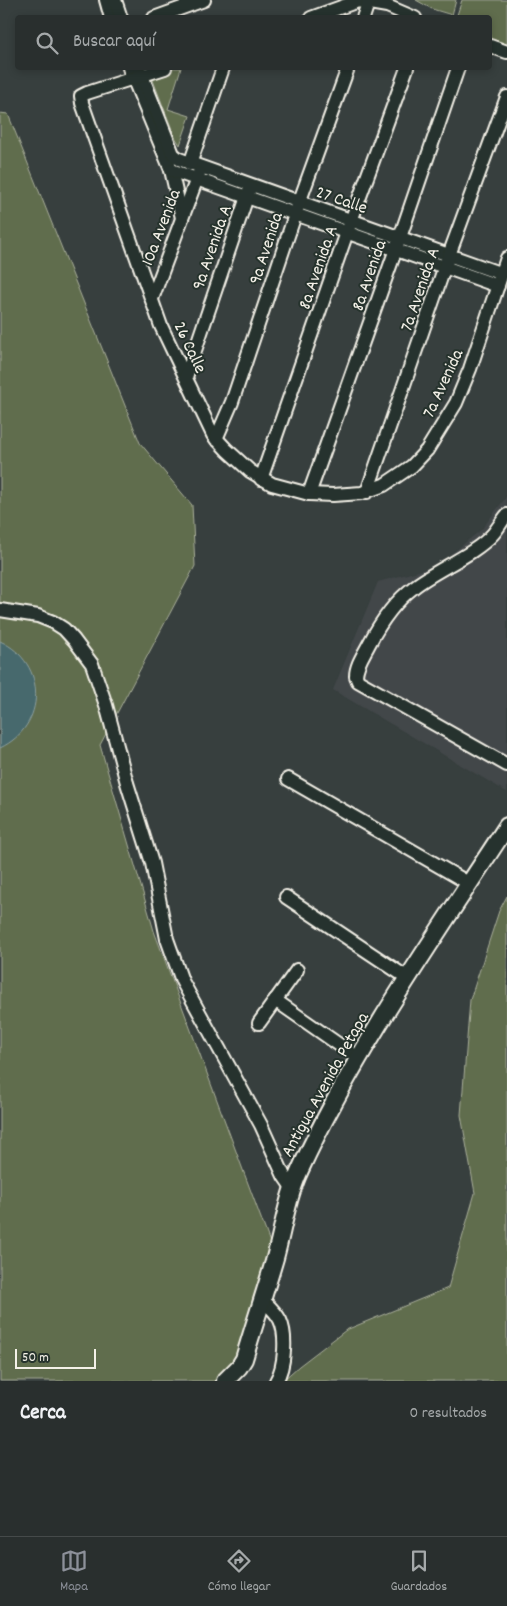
<!DOCTYPE html>
<html lang="es">
<head>
<meta charset="utf-8">
<style>
  :root { --surface:#292f2e; --page:#313736; --text:#f1f3f6; --muted:#a5a9aa; --line:#454a4a; --accent:#8c9099 }
  body { margin:0; font-family:Dekko,sans-serif; background:var(--page); color:var(--text) }
  .scale { position:absolute; left:15px; bottom:12px; width:81px; box-sizing:border-box; padding-left:5px; border:2px solid #f4f1e8; border-top:0; font-size:14px; line-height:18px; white-space:nowrap; color:#f4f1e8; -webkit-text-stroke:4px #26332d; paint-order:stroke }
  .list { margin:0; padding:0; list-style:none }
  h2 { display:flex; justify-content:space-between; align-items:center; height:65px; margin:0; padding:0 20px; font-size:21px }
  h2 small { font-size:16px; font-weight:400; color:var(--muted) }
  .icon { flex:none; width:28px; height:28px; fill:none; stroke:currentColor; stroke-width:2; stroke-linecap:round; stroke-linejoin:round }
  .map { position:relative; flex:none; width:507px; height:1381px; overflow:hidden }
  .search { position:absolute; background:var(--surface); box-shadow:0 2px 8px #0003; left:15px; right:15px; top:15px; height:55px; display:flex; align-items:center; gap:12px; box-sizing:border-box; padding:0 18px; border-radius:5px; color:var(--muted); font-size:19px }
  .sheet { height:155px; background:var(--surface) }
  nav { display:flex; justify-content:space-around; align-items:center; box-sizing:border-box; height:70px; border-top:1px solid var(--line); background:var(--surface); font-size:14px; color:var(--muted) }
  nav a { display:grid; justify-items:center; gap:2px }
  nav .on { color:var(--accent) }
  .map>svg:first-child { display:block }
  .built { fill:#43474a }
  .green { fill:#606d4e; stroke:#aaaf9b }
  .water { fill:#47696d; stroke:#8c9f9e }
  .lines { fill:none; stroke-linecap:round; stroke-linejoin:round }
  .minor-casing { stroke:#f4f1e8; stroke-width:16 }
  .major-casing { stroke:#f4f1e8; stroke-width:20 }
  .minor { stroke:#26332d; stroke-width:12 }
  .major { stroke:#26332d; stroke-width:16 }
  .labels { text-anchor:middle; stroke-width:4; stroke-linejoin:round; paint-order:stroke }
  .street-label { font-size:18px; fill:#f4f1e8; stroke:#26332d }
</style>
</head>
<body>
<div class="map">
<svg width="507" height="1381" viewBox="0 0 507 1381">
  <rect width="100%" height="100%" fill="#373f3e"/>
  <filter id="ink" filterUnits="userSpaceOnUse"><feTurbulence type="fractalNoise" baseFrequency=".02" numOctaves="2"/><feDisplacementMap in="SourceGraphic" scale="10" xChannelSelector="R" yChannelSelector="G"/><feConvolveMatrix kernelMatrix="1 2 1 2 8 2 1 2 1" color-interpolation-filters="sRGB"/></filter>
  <g filter="url(#ink)">
    <path class="built" d="M507,496V792L333,690L378,582L437,566L482,529Z"/>
    <g class="green">
      <path d="M416,0H456L452,15L432,9Z"/>
      <path d="M462,0H507V48L490,41V18H456Z"/>
      <path d="M172,68H181L168,109L190,116L180,145L175,137L151,75Z"/>
      <path d="M0,113L8,114L140,443L192,505L195,566L100,745L154,931L275,1256L245,1347L222,1381H0Z"/>
      <path d="M507,896V1381H282L299,1366L346,1330L448,1288L475,1193L461,1115L470,1000L499,911Z"/>
    </g>
    <path class="water" d="M0,641C48,663 47,726 0,748Z"/>
    <g class="lines">
      <defs>
        <g id="minor">
          <path d="M106,0L111,18"/>
          <path d="M115,0L121,18"/>
          <path d="M154,18L204,0"/>
          <path d="M311,18L358,1L387,6L415,18"/>
          <path d="M363,18L368,3L371,0"/>
          <path d="M490,46L507,52"/>
          <path d="M129,68L171,170L182,218"/>
          <path d="M139,68L173,154L179,159L502,274"/>
          <path d="M165,68L87,93L81,96L82,103L161,326L213,435L227,450L250,471L272,484L309,494L333,495L362,493L384,485L412,466L427,450L456,403L470,369L507,258"/>
          <path d="M190,164L223,68"/>
          <path d="M171,170L498,286"/>
          <path d="M152,299L199,173"/>
          <path d="M186,377L250,188"/>
          <path d="M216,439L232,402L299,203L348,68"/>
          <path d="M261,479L351,221L407,68"/>
          <path d="M367,492L445,266L507,97"/>
          <path d="M309,494L396,249L458,68"/>
          <path d="M507,515C502,521 498,528 493,534C474,555 437,569 414,587C394,602 380,623 369,644C364,654 356,665 356,676L358,681L507,765"/>
          <path d="M0,610L38,616L53,622L64,629L74,640L92,664L106,705L127,783L152,863L167,939L182,981L261,1125L284,1176L293,1189"/>
          <path d="M288,779L470,884"/>
          <path d="M286,897L409,979"/>
          <path d="M275,1000L358,1058"/>
          <path d="M259,1023L297,970"/>
          <path d="M262,1299C268,1305 276,1312 280,1320C287,1335 285,1367 276,1381"/>
        </g>
        <path id="major" d="M225,1381L239,1367L244,1359C254,1325 265,1292 275,1258C283,1229 287,1198 300,1170C355,1050 435,937 507,826"/>
      </defs>
      <use href="#minor" class="minor-casing"/>
      <use href="#major" class="major-casing"/>
      <use href="#minor" class="minor"/>
      <use href="#major" class="major"/>
    </g>
  </g>
  <g class="labels">
    <g class="street-label">
      <text transform="translate(342 199) rotate(19)" y="6">27 Calle</text>
      <text transform="translate(160 227) rotate(-69)" y="6">10a Avenida</text>
      <text transform="translate(211 247) rotate(-71)" y="6">9a Avenida A</text>
      <text transform="translate(265 248) rotate(-72)" y="6">9a Avenida</text>
      <text transform="translate(317 267) rotate(-71)" y="6">8a Avenida A</text>
      <text transform="translate(368 275) rotate(-71)" y="6">8a Avenida</text>
      <text transform="translate(419 289) rotate(-71)" y="6">7a Avenida A</text>
      <text transform="translate(191 347) rotate(65)" y="6">26 Calle</text>
      <text transform="translate(442 383) rotate(-65)" y="6">7a Avenida</text>
      <text transform="translate(324 1084) rotate(-61)" y="6">Antigua Avenida Petapa</text>
    </g>
  </g>
</svg>
<div class="scale">50 m</div>
<div class="search"><svg class="icon" aria-label="search" viewBox="0 0 24 24"><circle cx="10" cy="10" r="6"/><path d="M15 15l6 6"/></svg>Buscar aquí</div>
</div>
<section class="sheet">
<h2>Cerca<small>0 resultados</small></h2>
<ul class="list">
</ul>
</section>
<nav>
<a class="on"><svg class="icon" aria-label="map" viewBox="0 0 24 24"><path d="M3 6l6-2 6 2 6-2v14l-6 2-6-2-6 2zM9 4v14M15 6v14"/></svg>Mapa</a>
<a><svg class="icon" aria-label="directions" viewBox="0 0 24 24"><path d="M12 3l9 9-9 9-9-9zM9 14v-3h6M13 9l2 2-2 2"/></svg>Cómo llegar</a>
<a><svg class="icon" aria-label="saved" viewBox="0 0 24 24"><path d="M7 4h10v16l-5-4-5 4z"/></svg>Guardados</a>
</nav>
</body>
</html>
